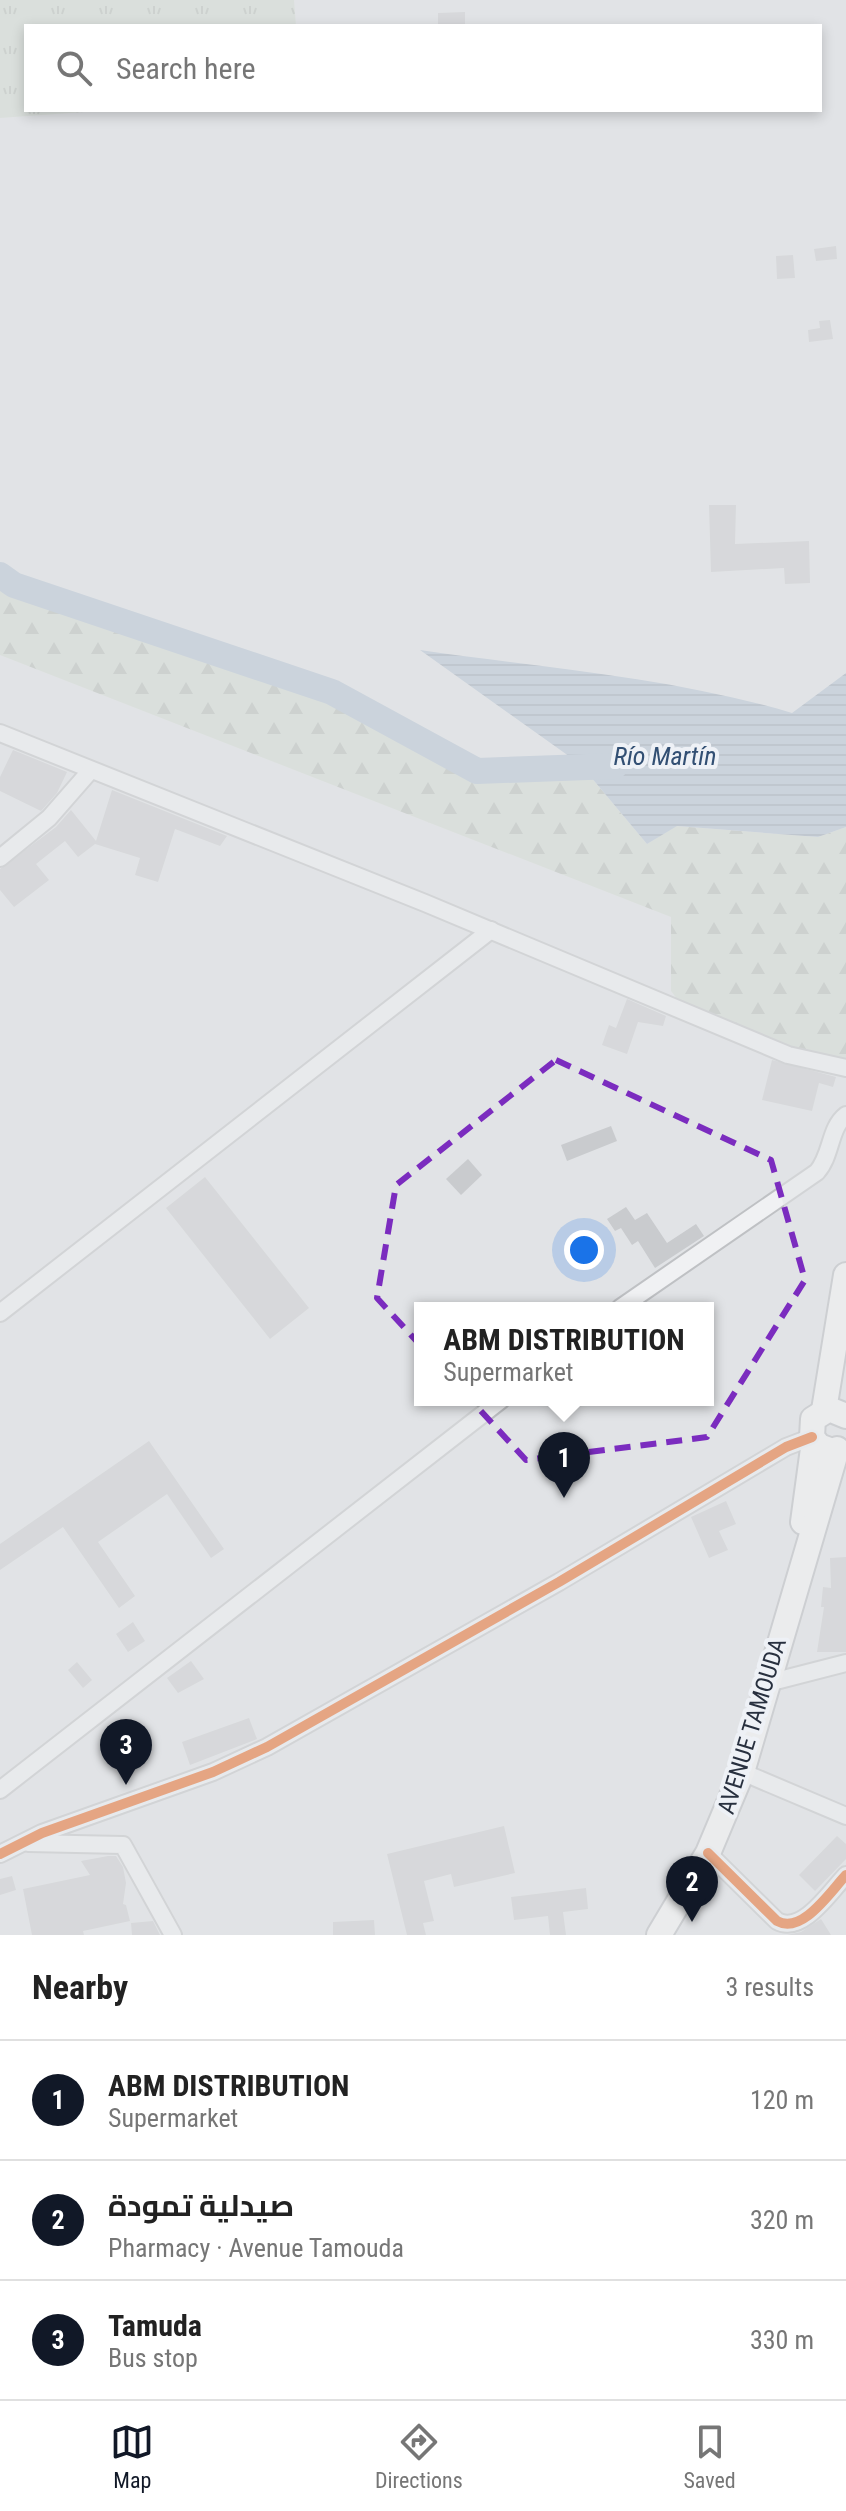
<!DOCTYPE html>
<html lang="en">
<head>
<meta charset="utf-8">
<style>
  :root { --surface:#fff; --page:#f6f6f6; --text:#222; --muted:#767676; --line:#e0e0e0; --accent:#111827 }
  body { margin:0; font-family:"Roboto Condensed",Cairo,sans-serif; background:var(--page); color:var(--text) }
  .you { position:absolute; left:584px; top:1250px; width:28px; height:28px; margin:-20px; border:6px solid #fff; border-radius:50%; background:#1a73e8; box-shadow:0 0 0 12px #1a73e833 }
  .badge { display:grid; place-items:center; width:52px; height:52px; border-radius:50%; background:var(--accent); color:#fff; font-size:26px; font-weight:700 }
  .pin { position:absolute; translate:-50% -66px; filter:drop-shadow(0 2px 4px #0008) }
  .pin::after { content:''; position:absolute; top:42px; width:28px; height:24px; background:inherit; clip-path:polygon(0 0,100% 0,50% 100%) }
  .popup { position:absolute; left:414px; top:1302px; width:300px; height:104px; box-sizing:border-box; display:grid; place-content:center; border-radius:0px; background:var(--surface); filter:drop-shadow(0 2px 6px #0005); font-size:26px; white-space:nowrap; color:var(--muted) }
  .popup b { font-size:30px; color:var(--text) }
  .popup::after { content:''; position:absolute; left:50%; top:100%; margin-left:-16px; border:16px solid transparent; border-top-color:var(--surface) }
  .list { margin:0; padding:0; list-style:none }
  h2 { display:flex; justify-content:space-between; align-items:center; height:104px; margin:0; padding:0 32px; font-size:34px }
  h2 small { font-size:26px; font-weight:400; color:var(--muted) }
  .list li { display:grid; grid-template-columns:52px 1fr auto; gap:24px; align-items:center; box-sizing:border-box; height:120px; padding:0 32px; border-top:2px solid var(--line) }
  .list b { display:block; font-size:30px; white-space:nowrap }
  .list p { margin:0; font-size:26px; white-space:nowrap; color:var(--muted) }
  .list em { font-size:26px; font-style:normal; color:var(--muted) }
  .icon { flex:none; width:44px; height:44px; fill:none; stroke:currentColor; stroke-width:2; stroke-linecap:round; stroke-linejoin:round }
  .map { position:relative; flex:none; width:846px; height:1935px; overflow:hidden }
  .search { position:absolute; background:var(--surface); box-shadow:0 4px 12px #0003; left:24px; right:24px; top:24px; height:88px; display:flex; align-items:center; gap:20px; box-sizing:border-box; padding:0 28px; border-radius:0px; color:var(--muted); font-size:30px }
  .sheet { height:464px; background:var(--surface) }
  nav { display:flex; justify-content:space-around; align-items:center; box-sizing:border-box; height:112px; border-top:2px solid var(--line); background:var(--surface); font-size:22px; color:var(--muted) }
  nav a { display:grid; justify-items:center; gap:4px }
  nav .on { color:var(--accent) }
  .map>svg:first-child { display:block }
  .grass { fill:url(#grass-tufts) }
  .forest { fill:url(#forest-firs) }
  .water { fill:url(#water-rules) }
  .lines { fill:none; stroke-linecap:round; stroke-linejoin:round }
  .river { stroke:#afbfd1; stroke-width:26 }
  .building { fill:#c9cbce }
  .minor-casing { stroke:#bfc1c4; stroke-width:20 }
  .highway-casing { stroke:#b3b6bb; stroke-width:28 }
  .minor { stroke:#f0f1f3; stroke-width:16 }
  .highway { stroke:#f5f5f6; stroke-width:24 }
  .cycleway-casing { stroke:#eef1f6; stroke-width:15 }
  .cycleway { stroke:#e8590c; stroke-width:10 }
  .marked { fill:none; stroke:#7b2cbf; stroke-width:6; stroke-dasharray:16 10; stroke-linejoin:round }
  .labels { text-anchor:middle; stroke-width:8; stroke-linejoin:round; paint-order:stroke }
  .street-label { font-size:24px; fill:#28303f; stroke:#eef1f6 }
  .water-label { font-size:26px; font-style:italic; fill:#324f73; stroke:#eef1f6 }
</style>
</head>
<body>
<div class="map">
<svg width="846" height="1935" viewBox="0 0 846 1935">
  <defs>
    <pattern id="grass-tufts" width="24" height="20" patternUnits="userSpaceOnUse" patternTransform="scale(2)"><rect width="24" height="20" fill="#d1dad1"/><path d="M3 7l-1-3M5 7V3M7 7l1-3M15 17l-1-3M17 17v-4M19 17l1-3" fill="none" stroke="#b3bbb4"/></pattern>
    <pattern id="forest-firs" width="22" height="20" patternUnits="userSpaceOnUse" patternTransform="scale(2)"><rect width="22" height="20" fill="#d1dad1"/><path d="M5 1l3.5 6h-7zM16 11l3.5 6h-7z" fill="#b3bbb4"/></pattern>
    <pattern id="water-rules" width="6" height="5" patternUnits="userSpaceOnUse" patternTransform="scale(2)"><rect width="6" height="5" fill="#afbfd1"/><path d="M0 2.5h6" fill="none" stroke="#97a4b4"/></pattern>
  </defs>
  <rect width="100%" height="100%" fill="#e1e3e6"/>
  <path class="grass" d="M0,0H294L296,26H26V110H112L0,118Z"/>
  <path class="forest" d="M0,575L14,585L332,692L477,771L580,764L647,844L676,826L818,837L846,827V1065L690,1016L671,991V917L0,655Z"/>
  <path class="water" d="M420,650C544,668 672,677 792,713L846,673V827L818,837L677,826L647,844L580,764Z"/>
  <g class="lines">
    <path class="river" d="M0,575L14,585L332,692L477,771L615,766"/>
  </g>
  <g class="building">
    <path d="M465,12V25L438,26V13Z"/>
    <path d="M836,246L837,259L816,261L814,249Z"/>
    <path d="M793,255L795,278L777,279L776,256Z"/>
    <path d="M830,320L833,339L809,342L808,330L820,328L819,321Z"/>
    <path d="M709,505H736L735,544L809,541L810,583L785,584L784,568L711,572Z"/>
    <path d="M13,750L67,772L57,793L41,811L0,791V777Z"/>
    <path d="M112,790L227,836L220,846L175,829L158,882L135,875L140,858L95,844L78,857L65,841L36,864L49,880L14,907L0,890V869L56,827L71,810L96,841Z"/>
    <path d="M627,999L666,1016L663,1026L638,1022L627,1054L602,1045L609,1025L616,1028Z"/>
    <path d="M772,1060L836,1077L833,1087L819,1083L812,1111L762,1100Z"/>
    <path d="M611,1126L617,1141L567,1161L561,1145Z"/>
    <path d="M468,1159L482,1175L461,1195L446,1179Z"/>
    <path d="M205,1177L309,1308L270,1339L166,1208Z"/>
    <path d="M626,1207L635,1220L647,1213L667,1243L696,1224L704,1236L655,1268L638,1241L632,1245L621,1228L615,1231L607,1219Z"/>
    <path d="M149,1441L224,1549L211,1558L167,1494L98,1542L135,1596L119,1608L63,1527L0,1570V1544Z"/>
    <path d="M726,1501L736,1524L719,1531L728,1550L709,1558L691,1517Z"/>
    <path d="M846,1557V1652H817L824,1607H821L823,1587L831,1588L830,1558Z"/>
    <path d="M133,1622L145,1641L128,1652L116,1634Z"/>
    <path d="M191,1661L204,1679L178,1693L167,1678Z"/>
    <path d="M77,1662L92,1680L83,1688L68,1670Z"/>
    <path d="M249,1718L257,1739L190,1765L182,1742Z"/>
    <path d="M504,1826L515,1873L454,1887L451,1874L424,1881L434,1921L423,1923L426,1935H407L387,1854Z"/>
    <path d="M837,1836L846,1844V1859L815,1891L799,1875Z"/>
    <path d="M108,1856H116L123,1867L126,1883L123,1904L126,1905L130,1921L83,1931L84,1935H32L23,1889L90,1875L81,1861Z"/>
    <path d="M12,1876L16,1890L0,1895V1879Z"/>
    <path d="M586,1888L588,1909L563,1912L566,1935H550L548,1916L514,1920L511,1897Z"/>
    <path d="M821,1919L831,1935H787L801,1932Z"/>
    <path d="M374,1920L375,1935H333V1922Z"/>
    <path d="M153,1921L160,1935H132L131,1923Z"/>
  </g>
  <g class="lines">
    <defs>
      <g id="minor">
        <path d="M0,733L425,903L788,1055L846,1068"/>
        <path d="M0,858L49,818L91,770"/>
        <path d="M620,1308L817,1172C832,1155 829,1128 846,1115"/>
        <path d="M0,1313L491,930"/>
        <path d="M768,1683L846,1663"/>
        <path d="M742,1772L846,1816"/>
        <path d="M0,1790L501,1400"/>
        <path d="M28,1843L123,1845L173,1935"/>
        <path d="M708,1853L777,1921C802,1935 830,1892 846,1875"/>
        <path d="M0,1854L42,1833L213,1772L267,1747L559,1582L786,1447L812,1437"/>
      </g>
      <g id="highway">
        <path d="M824,1410L846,1275"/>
        <path d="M827,1449L819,1446L812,1437L813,1419L829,1409L846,1416"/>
        <path d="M803,1522L814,1441"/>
        <path d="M659,1935L708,1853L742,1772L837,1449"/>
      </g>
    </defs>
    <use href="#minor" class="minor-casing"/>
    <use href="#highway" class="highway-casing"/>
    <use href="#minor" class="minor"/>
    <use href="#highway" class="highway"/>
    <defs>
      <g id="cycleway">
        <path d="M708,1853L777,1921C802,1935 830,1892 846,1875"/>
        <path d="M0,1854L42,1833L213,1772L267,1747L559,1582L786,1447L812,1437"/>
      </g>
    </defs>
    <use href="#cycleway" class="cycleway-casing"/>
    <use href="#cycleway" class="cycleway"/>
  </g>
  <path d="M0 0H846V1935H0ZM556,1060L771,1160L805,1280L707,1437L526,1460L377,1298L396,1185Z" fill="#e1e3e6" fill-opacity=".55" fill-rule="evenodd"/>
  <path class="marked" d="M556,1060L771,1160L805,1280L707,1437L526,1460L377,1298L396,1185Z"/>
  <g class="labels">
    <g class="street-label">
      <text transform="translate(752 1726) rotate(-73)" y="8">AVENUE TAMOUDA</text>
    </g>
    <g class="water-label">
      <text x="665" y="765">Río Martín</text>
    </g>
  </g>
</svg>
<div class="you"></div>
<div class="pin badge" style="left:564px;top:1498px">1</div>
<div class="popup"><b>ABM DISTRIBUTION</b>Supermarket</div>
<div class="pin badge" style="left:692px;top:1922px">2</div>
<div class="pin badge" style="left:126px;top:1785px">3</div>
<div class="search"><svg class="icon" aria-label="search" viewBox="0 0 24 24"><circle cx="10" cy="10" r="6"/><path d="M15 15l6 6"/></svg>Search here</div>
</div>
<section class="sheet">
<h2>Nearby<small>3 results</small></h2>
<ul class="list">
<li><span class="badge">1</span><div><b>ABM DISTRIBUTION</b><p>Supermarket</p></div><em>120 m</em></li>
<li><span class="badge">2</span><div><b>صيدلية تمودة</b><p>Pharmacy · Avenue Tamouda</p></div><em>320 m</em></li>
<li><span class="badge">3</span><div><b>Tamuda</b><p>Bus stop</p></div><em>330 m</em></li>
</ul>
</section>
<nav>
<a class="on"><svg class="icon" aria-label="map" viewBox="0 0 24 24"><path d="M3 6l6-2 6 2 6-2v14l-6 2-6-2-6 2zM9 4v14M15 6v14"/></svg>Map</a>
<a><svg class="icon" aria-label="directions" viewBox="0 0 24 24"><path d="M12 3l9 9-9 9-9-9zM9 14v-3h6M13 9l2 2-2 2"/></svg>Directions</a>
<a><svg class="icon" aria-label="saved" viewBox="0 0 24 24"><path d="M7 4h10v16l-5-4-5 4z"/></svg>Saved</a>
</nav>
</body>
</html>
